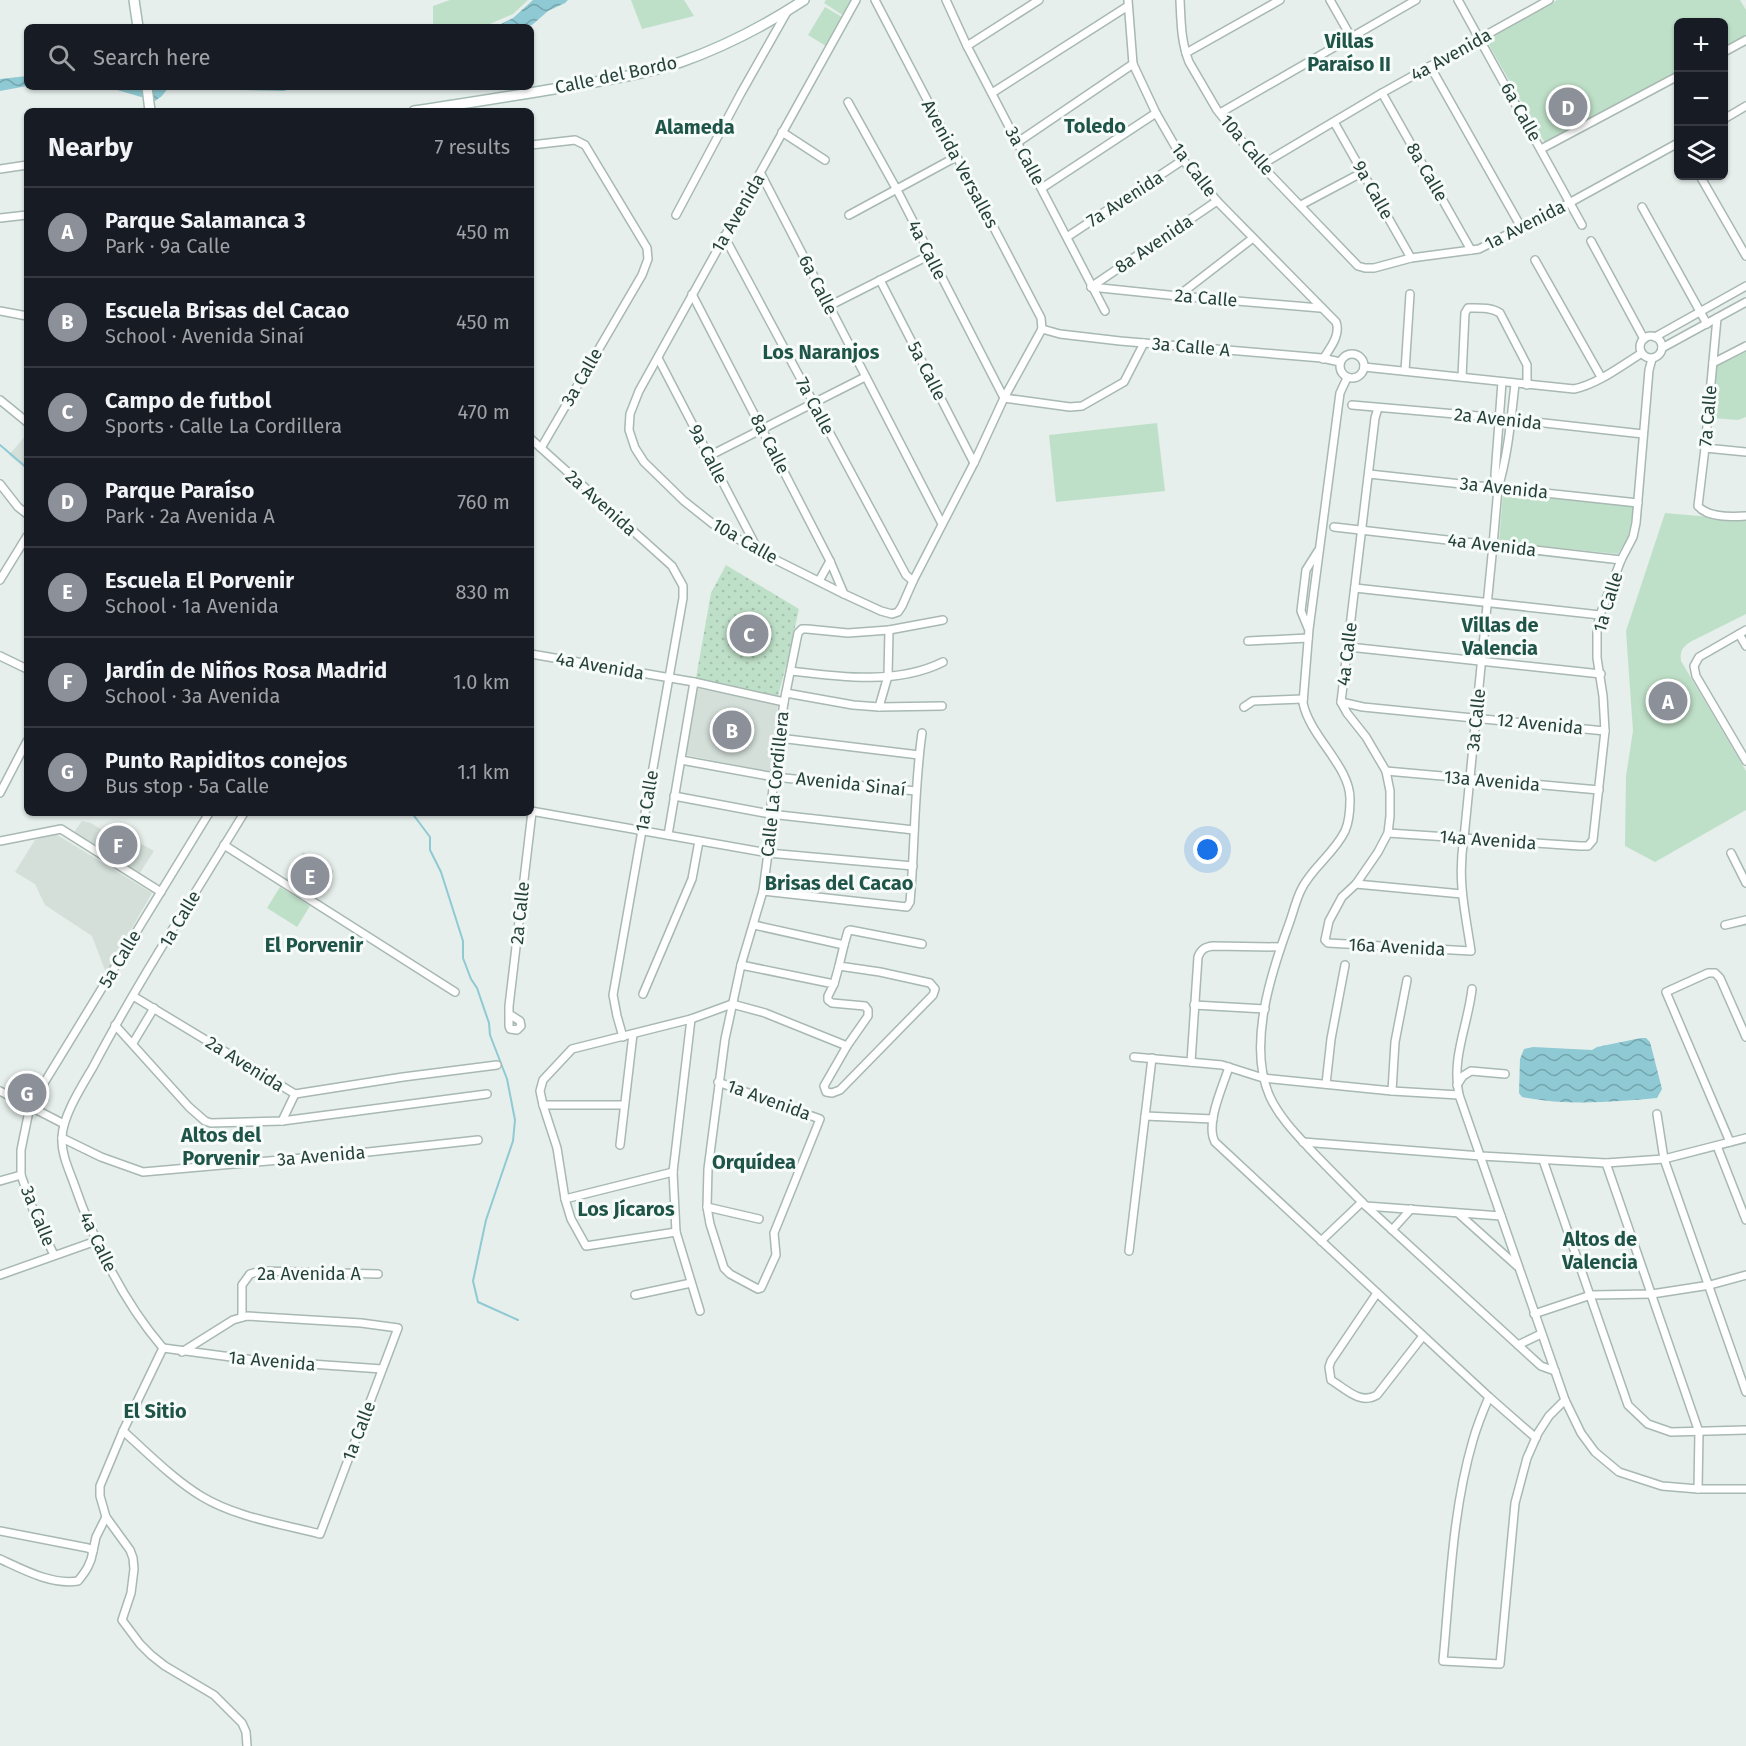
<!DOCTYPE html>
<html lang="en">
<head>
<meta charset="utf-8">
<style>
  :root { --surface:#171b24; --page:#20242c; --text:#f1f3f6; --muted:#9ea1a6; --line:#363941; --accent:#8c9099 }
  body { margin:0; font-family:"Fira Sans",sans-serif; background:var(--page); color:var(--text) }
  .controls { position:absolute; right:18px; top:18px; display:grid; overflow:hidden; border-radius:9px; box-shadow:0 2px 4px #0004 }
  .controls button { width:54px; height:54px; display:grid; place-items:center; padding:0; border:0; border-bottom:2px solid var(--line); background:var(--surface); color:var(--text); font:30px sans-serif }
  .you { position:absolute; left:1208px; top:850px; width:21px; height:21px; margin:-15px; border:4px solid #fff; border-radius:50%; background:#1a73e8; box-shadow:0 0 0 9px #1a73e833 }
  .badge { display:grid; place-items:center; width:39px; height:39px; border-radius:50%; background:var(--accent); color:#fff; font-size:20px; font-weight:700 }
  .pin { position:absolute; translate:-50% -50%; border:3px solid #fff; box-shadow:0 2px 6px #0006 }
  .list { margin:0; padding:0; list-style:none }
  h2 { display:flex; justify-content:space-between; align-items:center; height:78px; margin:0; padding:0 24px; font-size:26px }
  h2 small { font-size:20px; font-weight:400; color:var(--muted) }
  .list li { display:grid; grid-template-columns:39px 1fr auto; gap:18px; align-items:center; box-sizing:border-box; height:90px; padding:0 24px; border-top:2px solid var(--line) }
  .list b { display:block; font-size:22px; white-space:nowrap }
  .list p { margin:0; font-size:20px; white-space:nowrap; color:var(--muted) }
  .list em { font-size:20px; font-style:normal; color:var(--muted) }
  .icon { flex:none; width:33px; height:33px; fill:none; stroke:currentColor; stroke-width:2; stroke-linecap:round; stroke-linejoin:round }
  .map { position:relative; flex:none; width:1746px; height:1746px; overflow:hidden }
  .search { position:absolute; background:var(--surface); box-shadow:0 2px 4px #0004; left:24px; top:24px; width:510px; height:66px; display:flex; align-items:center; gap:15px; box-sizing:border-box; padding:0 21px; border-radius:9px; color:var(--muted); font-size:22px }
  .panel { position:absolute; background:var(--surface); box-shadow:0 2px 4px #0004; left:24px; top:108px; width:510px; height:708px; border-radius:9px }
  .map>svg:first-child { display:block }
  .built { fill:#d4dfda }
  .grass { fill:url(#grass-dots) }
  .green { fill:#bfe0c8 }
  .water { fill:url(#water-waves) }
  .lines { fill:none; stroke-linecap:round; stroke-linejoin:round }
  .stream { stroke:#8ec9d4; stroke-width:2 }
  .street-casing { stroke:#a8b8b2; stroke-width:10 }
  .secondary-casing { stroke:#a4bbb3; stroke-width:12 }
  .street { stroke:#fff; stroke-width:7 }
  .secondary { stroke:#fff; stroke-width:9 }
  .labels { text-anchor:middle; stroke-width:6; stroke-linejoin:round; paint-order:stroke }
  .street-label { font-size:18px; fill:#24423a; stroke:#f7fbf9 }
  .neighbourhood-label { font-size:20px; font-weight:bold; fill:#1f5548; stroke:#f7fbf9 }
</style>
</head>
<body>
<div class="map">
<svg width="1746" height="1746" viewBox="0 0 1746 1746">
  <defs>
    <pattern id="grass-dots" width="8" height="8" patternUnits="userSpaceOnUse" patternTransform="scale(1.5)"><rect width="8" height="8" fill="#bfe0c8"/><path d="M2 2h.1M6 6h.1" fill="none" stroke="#a4c1ad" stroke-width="1.8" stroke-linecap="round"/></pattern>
    <pattern id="water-waves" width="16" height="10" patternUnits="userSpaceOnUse" patternTransform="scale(1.5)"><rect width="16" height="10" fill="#8ec9d4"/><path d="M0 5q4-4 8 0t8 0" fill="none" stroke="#74a5ad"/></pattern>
  </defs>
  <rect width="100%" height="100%" fill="#e6efeb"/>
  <g class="built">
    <path d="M27,434V470L9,455Z"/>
    <path d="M695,688L778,704L770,772L686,755Z"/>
    <path d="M82,821L91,823L116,839L120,832L154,851L139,874L74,832Z"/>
    <path d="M54,833L152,893L106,973L92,936L45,905L35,884L15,872L35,840Z"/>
    <path d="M303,852L334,871L316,900L285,881Z"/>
  </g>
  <path class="grass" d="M726,565L799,609L788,658L778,696L696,678L711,593Z"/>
  <g class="green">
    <path d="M450,0H528L513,14L483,27H433V6Z"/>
    <path d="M631,0H684L694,16L642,29Z"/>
    <path d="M826,0H854L844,16L824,3Z"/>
    <path d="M1557,0H1740L1746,10V35L1724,47V22H1678V71L1545,143L1486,40Z"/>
    <path d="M825,7L842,17L826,46L808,35Z"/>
    <path d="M1746,351V417L1738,420L1712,418L1716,366Z"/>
    <path d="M1157,423L1165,491L1056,502L1049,435Z"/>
    <path d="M1503,493L1635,506L1628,537L1618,554L1499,542Z"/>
    <path d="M1665,513L1746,520V614L1690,642C1682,648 1680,651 1681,661L1746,771V810L1655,862L1625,846L1626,776L1633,731L1626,631Z"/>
    <path d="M280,887L310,906L297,927L267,908Z"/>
  </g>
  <g class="water">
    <path d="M533,0H568L565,3L548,11L532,25L527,27H495L513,18Z"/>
    <path d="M27,76V86L0,91V79Z"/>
    <path d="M107,87H176L168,88L162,96L155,101Z"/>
    <path d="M189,87H295L284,91L199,89Z"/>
    <path d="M1641,1038H1646L1650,1042L1662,1089L1657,1098C1611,1102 1568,1106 1522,1097L1519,1093L1520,1059L1524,1049L1533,1047L1592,1050L1597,1047Z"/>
  </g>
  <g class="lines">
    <g class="stream">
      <path d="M0,445L27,468"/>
      <path d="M412,813L430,837V850L441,872L463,941V958L471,979L477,988L489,1023L490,1035L507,1079L515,1120L513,1141L486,1220L473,1281L478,1302L518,1320"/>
    </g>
    <defs>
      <g id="street">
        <path d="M856,0L639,391L630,414L629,430L635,448L644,462L684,501L713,524L758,551L844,594L881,611L892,614L898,612L902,606L913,581L974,463L1004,398L1042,329"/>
        <path d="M875,0L1041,318L1042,329"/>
        <path d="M946,0L967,46L1105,311"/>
        <path d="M1128,0L1133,64L1156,113L1183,160L1217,201L1336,322C1341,335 1330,348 1323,359"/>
        <path d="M1180,0C1181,21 1181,42 1189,62L1217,110L1261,165L1358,266L1365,268H1374L1411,258L1479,249L1571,202L1678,143"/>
        <path d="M1330,0L1351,37"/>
        <path d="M1458,0L1582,225"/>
        <path d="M967,46L1039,0"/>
        <path d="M1724,52L1746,40"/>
        <path d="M1186,53L1280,0"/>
        <path d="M1430,66L1521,227"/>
        <path d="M992,93L1128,6"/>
        <path d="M1382,93L1471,250"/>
        <path d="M848,102L897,190L1004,398L1070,407L1082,406L1124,382L1144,343"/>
        <path d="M1220,113L1416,0"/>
        <path d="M1724,119L1746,106"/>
        <path d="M1334,122L1411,258"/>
        <path d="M782,132L825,160"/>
        <path d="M1018,142L1133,64"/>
        <path d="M531,145L575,140L585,145L647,248L648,259L642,275L541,448"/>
        <path d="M1541,149L1678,76"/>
        <path d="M1261,165L1382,93L1549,0"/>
        <path d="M0,169L27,165"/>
        <path d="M761,174L942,524"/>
        <path d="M1700,176L1746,256"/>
        <path d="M1042,188L1156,113"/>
        <path d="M1301,205L1363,172"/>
        <path d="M1642,207L1707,324"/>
        <path d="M676,215L741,93L788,10"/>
        <path d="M849,215L956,157"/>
        <path d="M0,218L27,215"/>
        <path d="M724,236L906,575L913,581"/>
        <path d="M1067,237L1183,160"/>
        <path d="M1591,241L1644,339"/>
        <path d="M1535,260L1601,377"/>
        <path d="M880,280L974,463"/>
        <path d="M1091,287L1178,296L1320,308"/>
        <path d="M1091,287L1217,201"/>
        <path d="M692,294L830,561L844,594"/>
        <path d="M1178,296L1253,238"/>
        <path d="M829,306L930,255"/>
        <path d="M0,311L27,316"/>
        <path d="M1717,318L1705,448L1698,506C1708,518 1732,517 1746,516"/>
        <path d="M1042,329L1060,334L1120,341L1322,358L1340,362"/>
        <circle cx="1651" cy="347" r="11"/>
        <path d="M1655,337L1746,286"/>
        <path d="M1662,348L1746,302"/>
        <circle cx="1352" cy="366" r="12"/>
        <path d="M658,358L758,550"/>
        <path d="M1713,363L1746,346"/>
        <path d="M1364,367L1574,389C1598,384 1621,366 1642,353"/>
        <path d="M1405,371L1410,294"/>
        <path d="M1462,377L1465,313L1468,308C1479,308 1491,307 1500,313L1527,365V385"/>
        <path d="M1347,378L1340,393L1309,629L1303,703C1310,737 1351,767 1350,800C1350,810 1349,822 1345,831C1334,854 1311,868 1301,890C1296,900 1293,913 1289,924C1271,973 1247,1046 1270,1097C1279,1116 1294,1132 1308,1147C1327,1167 1346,1186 1366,1206L1501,1216"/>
        <path d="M0,400L27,422"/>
        <path d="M1352,405L1490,417L1643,434"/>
        <path d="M1378,408L1375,418L1341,702L1347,713L1366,737L1386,771L1390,791V816L1388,833L1378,852L1356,884L1342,897L1329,921L1325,940L1328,943L1471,951C1465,911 1457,879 1464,838L1493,545L1498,488C1508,455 1511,419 1515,384"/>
        <path d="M531,439L672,566L683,586V598L613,995L617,1016L623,1037"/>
        <path d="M1705,448L1746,452"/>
        <path d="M709,456L865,377"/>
        <path d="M1369,474L1638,503"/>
        <path d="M0,484L18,507L27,514"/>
        <path d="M1497,485L1495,475L1502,382"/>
        <path d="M1334,527L1621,560"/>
        <path d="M0,580L27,536"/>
        <path d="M819,581L830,561"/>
        <path d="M1355,588L1600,615"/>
        <path d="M1308,628L1301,611L1306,570L1318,551"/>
        <path d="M1746,630L1699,657L1694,666L1696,676L1746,761"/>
        <path d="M1739,634L1746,646"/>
        <path d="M1248,641L1308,638"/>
        <path d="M1349,647L1601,674"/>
        <path d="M531,654L694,682L784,702"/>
        <path d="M0,656L27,669"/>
        <path d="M791,671C840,677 897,685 943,662"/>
        <path d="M786,693L853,705L879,707L942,706"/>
        <path d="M1341,702L1363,707L1605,731"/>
        <path d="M879,707L888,676L889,630"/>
        <path d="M1244,707L1253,701L1303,699"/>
        <path d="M779,738L919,755"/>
        <path d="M681,760L774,777L916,791"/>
        <path d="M1386,771L1599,790"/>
        <path d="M0,793L27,741"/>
        <path d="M674,796L770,814L914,830"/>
        <path d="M531,811L768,853L913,866"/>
        <path d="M1388,833L1580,846H1588L1593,840L1605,731L1603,696L1597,658V628L1600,615L1621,560L1633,537L1636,523L1649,370L1652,359"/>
        <path d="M668,835L694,682"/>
        <path d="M0,841L61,829L161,892"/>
        <path d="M224,845L455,992"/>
        <path d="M1731,853L1746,883"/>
        <path d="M1356,884L1462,894"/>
        <path d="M763,891L907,907L910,902C915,846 914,789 922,733"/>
        <path d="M754,925L844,945L848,931L850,930L922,944"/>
        <path d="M1725,925L1746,920"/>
        <path d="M844,945L839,966L880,972L930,983L935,989L933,995L840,1090L832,1093L826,1092L824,1086L847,1046"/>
        <path d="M834,984L839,966"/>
        <path d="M1472,989C1468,1025 1451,1058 1459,1095L1565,1400L1581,1433L1595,1452L1619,1472L1662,1486L1698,1489H1746"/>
        <path d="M643,994L692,879L699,841"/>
        <path d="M133,996L295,1094L403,1077L497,1065"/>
        <path d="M1194,1005L1265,1009"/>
        <path d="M509,1014L520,1021L521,1026L517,1030L510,1029L509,1026V1006L532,812"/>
        <path d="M691,1019L673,1172L676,1232L700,1311"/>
        <path d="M115,1025L189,1107L205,1121L211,1123L282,1121L487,1094"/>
        <path d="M133,1043L154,1008"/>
        <path d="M1134,1057L1222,1065L1263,1078L1392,1091L1459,1095"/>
        <path d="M1191,1062L1198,957C1201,949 1205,947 1213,946L1280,947"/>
        <path d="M1229,1067C1223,1086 1205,1124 1215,1142L1489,1397L1536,1438"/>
        <path d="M718,1082L820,1119L774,1233L776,1255L761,1288L758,1289L730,1274L724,1268L710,1224L707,1207L708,1169L725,1039L741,965L763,891L768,853L770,814L779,738L784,702L798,633L802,629H807L848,633L889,630L943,620"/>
        <path d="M1326,1084L1331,1039L1345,965"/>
        <path d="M1457,1085L1463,1076L1471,1071L1505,1074"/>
        <path d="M0,1091L64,1124"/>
        <path d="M1392,1091L1395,1042L1407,980"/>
        <path d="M543,1105H624"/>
        <path d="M1657,1114L1664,1159L1746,1392"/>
        <path d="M1145,1116L1213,1119"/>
        <path d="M282,1121L295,1094"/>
        <path d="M62,1138L101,1157L143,1172L359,1153L478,1140"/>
        <path d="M1303,1142L1481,1156L1606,1163L1664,1159L1746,1138"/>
        <path d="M1730,1142L1666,992L1708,973H1715L1720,978L1746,1037"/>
        <path d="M620,1145L633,1034"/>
        <path d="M1717,1146L1746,1220"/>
        <path d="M1543,1160L1628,1405L1648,1424L1671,1432L1746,1430"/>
        <path d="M1606,1163L1699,1432L1698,1489"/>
        <path d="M0,1181L21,1175"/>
        <path d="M565,1199L673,1172"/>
        <path d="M1366,1206L1541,1366L1555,1371"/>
        <path d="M707,1207L759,1219"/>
        <path d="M1459,1214L1517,1266"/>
        <path d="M1392,1230L1411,1209"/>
        <path d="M676,1232L586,1246L571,1219L565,1199L557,1148L543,1105L540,1091L543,1080L572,1049L691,1019L732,1004L765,1013L847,1046L868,1016V1010L865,1006L832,1003L828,1000V996L834,984L741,965"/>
        <path d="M1321,1241L1362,1202"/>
        <path d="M1129,1251L1152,1058"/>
        <path d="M54,1255L35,1215L21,1175V1150L30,1106L209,813"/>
        <path d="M0,1275L96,1241"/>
        <path d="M1377,1293L1331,1361L1329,1367L1331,1380C1346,1389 1360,1405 1377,1395L1423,1336"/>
        <path d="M635,1295L691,1283"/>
        <path d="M1534,1314L1591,1295L1652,1294L1710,1285L1746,1275"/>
        <path d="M242,1317V1285L250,1274L261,1271L378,1274"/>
        <path d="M1518,1345L1541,1334"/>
        <path d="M163,1348C121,1299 94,1242 73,1181C68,1168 61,1152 62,1137C63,1115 82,1086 93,1067C139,980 193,897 244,813"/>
        <path d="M163,1348L123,1431L100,1486V1496L106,1517L130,1550L133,1558L134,1569L131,1593L122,1620L140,1644L151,1655L165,1666L214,1695L242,1723L246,1732L247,1746"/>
        <path d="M163,1348L254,1360L382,1369"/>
        <path d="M1489,1397C1483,1411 1477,1426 1473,1440C1452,1512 1450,1588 1443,1661L1500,1664L1515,1503L1527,1458L1538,1433L1549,1416L1565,1400"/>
        <path d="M123,1431C148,1453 173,1479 201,1496C235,1517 282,1524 320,1534L398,1328L361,1323L247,1316L233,1320L182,1352"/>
        <path d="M0,1531L88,1548L93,1551L96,1537L106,1517"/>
        <path d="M0,1559C24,1570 51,1585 78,1581C86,1571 91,1564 93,1551"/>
      </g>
      <g id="secondary">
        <path d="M134,0L138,27"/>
        <path d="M147,87L150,111"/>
        <path d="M414,111C463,104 511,96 560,88C600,81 642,75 681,62C723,47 766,25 804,0"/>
      </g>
    </defs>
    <use href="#street" class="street-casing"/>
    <use href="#secondary" class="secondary-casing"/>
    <use href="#street" class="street"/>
    <use href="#secondary" class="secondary"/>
  </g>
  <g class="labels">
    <g class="street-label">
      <text transform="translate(1451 55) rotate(-29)" y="6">4a Avenida</text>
      <text transform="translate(616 75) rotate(-12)" y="6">Calle del Bordo</text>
      <text transform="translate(1521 112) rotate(61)" y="6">6a Calle</text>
      <text transform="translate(1247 145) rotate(50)" y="6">10a Calle</text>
      <text transform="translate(1025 156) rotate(62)" y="6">3a Calle</text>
      <text transform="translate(960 164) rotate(62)" y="6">Avenida Versalles</text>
      <text transform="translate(1194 170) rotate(53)" y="6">1a Calle</text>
      <text transform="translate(1427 172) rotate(60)" y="6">8a Calle</text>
      <text transform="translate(1373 190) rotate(61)" y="6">9a Calle</text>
      <text transform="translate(1125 199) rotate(-33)" y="6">7a Avenida</text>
      <text transform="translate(738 213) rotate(-60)" y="6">1a Avenida</text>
      <text transform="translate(1525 225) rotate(-27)" y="6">1a Avenida</text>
      <text transform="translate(1154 244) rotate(-34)" y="6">8a Avenida</text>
      <text transform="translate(927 250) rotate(63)" y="6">4a Calle</text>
      <text transform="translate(818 285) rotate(63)" y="6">6a Calle</text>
      <text transform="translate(1206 298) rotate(5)" y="6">2a Calle</text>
      <text transform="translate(1191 347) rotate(5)" y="6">3a Calle A</text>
      <text transform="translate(927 371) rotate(63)" y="6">5a Calle</text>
      <text transform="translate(582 377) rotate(-60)" y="6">3a Calle</text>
      <text transform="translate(815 406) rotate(62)" y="6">7a Calle</text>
      <text transform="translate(1708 416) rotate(-85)" y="6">7a Calle</text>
      <text transform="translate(1498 419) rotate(6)" y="6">2a Avenida</text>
      <text transform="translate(770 444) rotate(63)" y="6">8a Calle</text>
      <text transform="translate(708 454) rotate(63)" y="6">9a Calle</text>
      <text transform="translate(1504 488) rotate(6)" y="6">3a Avenida</text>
      <text transform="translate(601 503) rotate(42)" y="6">2a Avenida</text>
      <text transform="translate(745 541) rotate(30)" y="6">10a Calle</text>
      <text transform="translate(1492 545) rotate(7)" y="6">4a Avenida</text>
      <text transform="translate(1608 602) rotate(-73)" y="6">1a Calle</text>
      <text transform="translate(1347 654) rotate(-83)" y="6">4a Calle</text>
      <text transform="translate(600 666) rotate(10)" y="6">4a Avenida</text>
      <text transform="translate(1476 720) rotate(-84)" y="6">3a Calle</text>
      <text transform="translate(1540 724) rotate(6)" y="6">12 Avenida</text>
      <text transform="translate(1492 781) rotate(5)" y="6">13a Avenida</text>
      <text transform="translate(775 784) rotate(-84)" y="6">Calle La Cordillera</text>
      <text transform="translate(851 784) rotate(6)" y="6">Avenida Sinaí</text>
      <text transform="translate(647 801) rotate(-80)" y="6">1a Calle</text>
      <text transform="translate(1488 840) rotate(4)" y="6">14a Avenida</text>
      <text transform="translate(520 913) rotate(-84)" y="6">2a Calle</text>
      <text transform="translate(180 919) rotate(-59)" y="6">1a Calle</text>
      <text transform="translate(1397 947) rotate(3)" y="6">16a Avenida</text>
      <text transform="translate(120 959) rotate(-59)" y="6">5a Calle</text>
      <text transform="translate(245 1064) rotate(32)" y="6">2a Avenida</text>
      <text transform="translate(769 1100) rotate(20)" y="6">1a Avenida</text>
      <text transform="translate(321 1156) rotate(-5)" y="6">3a Avenida</text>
      <text transform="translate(38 1216) rotate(68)" y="6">3a Calle</text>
      <text transform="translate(98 1242) rotate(65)" y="6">4a Calle</text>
      <text x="309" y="1280">2a Avenida A</text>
      <text transform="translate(272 1361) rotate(5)" y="6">1a Avenida</text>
      <text transform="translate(359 1431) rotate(-69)" y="6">1a Calle</text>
    </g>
    <g class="neighbourhood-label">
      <text x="1349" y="48">Villas<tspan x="1349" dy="23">Paraíso II</tspan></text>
      <text x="1095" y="133">Toledo</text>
      <text x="695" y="134">Alameda</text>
      <text x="821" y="359">Los Naranjos</text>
      <text x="1500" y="632">Villas de<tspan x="1500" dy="23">Valencia</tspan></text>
      <text x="839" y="890">Brisas del Cacao</text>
      <text x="314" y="952">El Porvenir</text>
      <text x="221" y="1142">Altos del<tspan x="221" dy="23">Porvenir</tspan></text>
      <text x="754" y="1169">Orquídea</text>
      <text x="626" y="1216">Los Jícaros</text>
      <text x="1600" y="1246">Altos de<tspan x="1600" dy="23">Valencia</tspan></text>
      <text x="155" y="1418">El Sitio</text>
    </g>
  </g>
</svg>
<div class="controls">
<button>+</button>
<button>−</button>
<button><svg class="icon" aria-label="layers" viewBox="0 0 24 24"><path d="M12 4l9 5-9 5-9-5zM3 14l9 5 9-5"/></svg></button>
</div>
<div class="you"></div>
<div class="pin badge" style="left:1668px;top:701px">A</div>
<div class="pin badge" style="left:732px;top:730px">B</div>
<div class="pin badge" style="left:749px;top:634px">C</div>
<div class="pin badge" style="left:1568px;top:107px">D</div>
<div class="pin badge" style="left:310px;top:876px">E</div>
<div class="pin badge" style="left:118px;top:845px">F</div>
<div class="pin badge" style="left:27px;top:1093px">G</div>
<div class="search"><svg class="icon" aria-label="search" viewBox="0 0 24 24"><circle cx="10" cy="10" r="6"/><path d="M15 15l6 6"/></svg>Search here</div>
<section class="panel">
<h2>Nearby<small>7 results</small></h2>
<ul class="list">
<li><span class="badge">A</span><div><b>Parque Salamanca 3</b><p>Park · 9a Calle</p></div><em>450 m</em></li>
<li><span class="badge">B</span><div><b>Escuela Brisas del Cacao</b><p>School · Avenida Sinaí</p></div><em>450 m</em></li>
<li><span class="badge">C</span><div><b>Campo de futbol</b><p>Sports · Calle La Cordillera</p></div><em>470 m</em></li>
<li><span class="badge">D</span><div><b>Parque Paraíso</b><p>Park · 2a Avenida A</p></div><em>760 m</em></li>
<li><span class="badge">E</span><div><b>Escuela El Porvenir</b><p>School · 1a Avenida</p></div><em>830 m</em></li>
<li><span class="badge">F</span><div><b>Jardín de Niños Rosa Madrid</b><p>School · 3a Avenida</p></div><em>1.0 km</em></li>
<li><span class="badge">G</span><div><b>Punto Rapiditos conejos</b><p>Bus stop · 5a Calle</p></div><em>1.1 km</em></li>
</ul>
</section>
</div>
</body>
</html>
